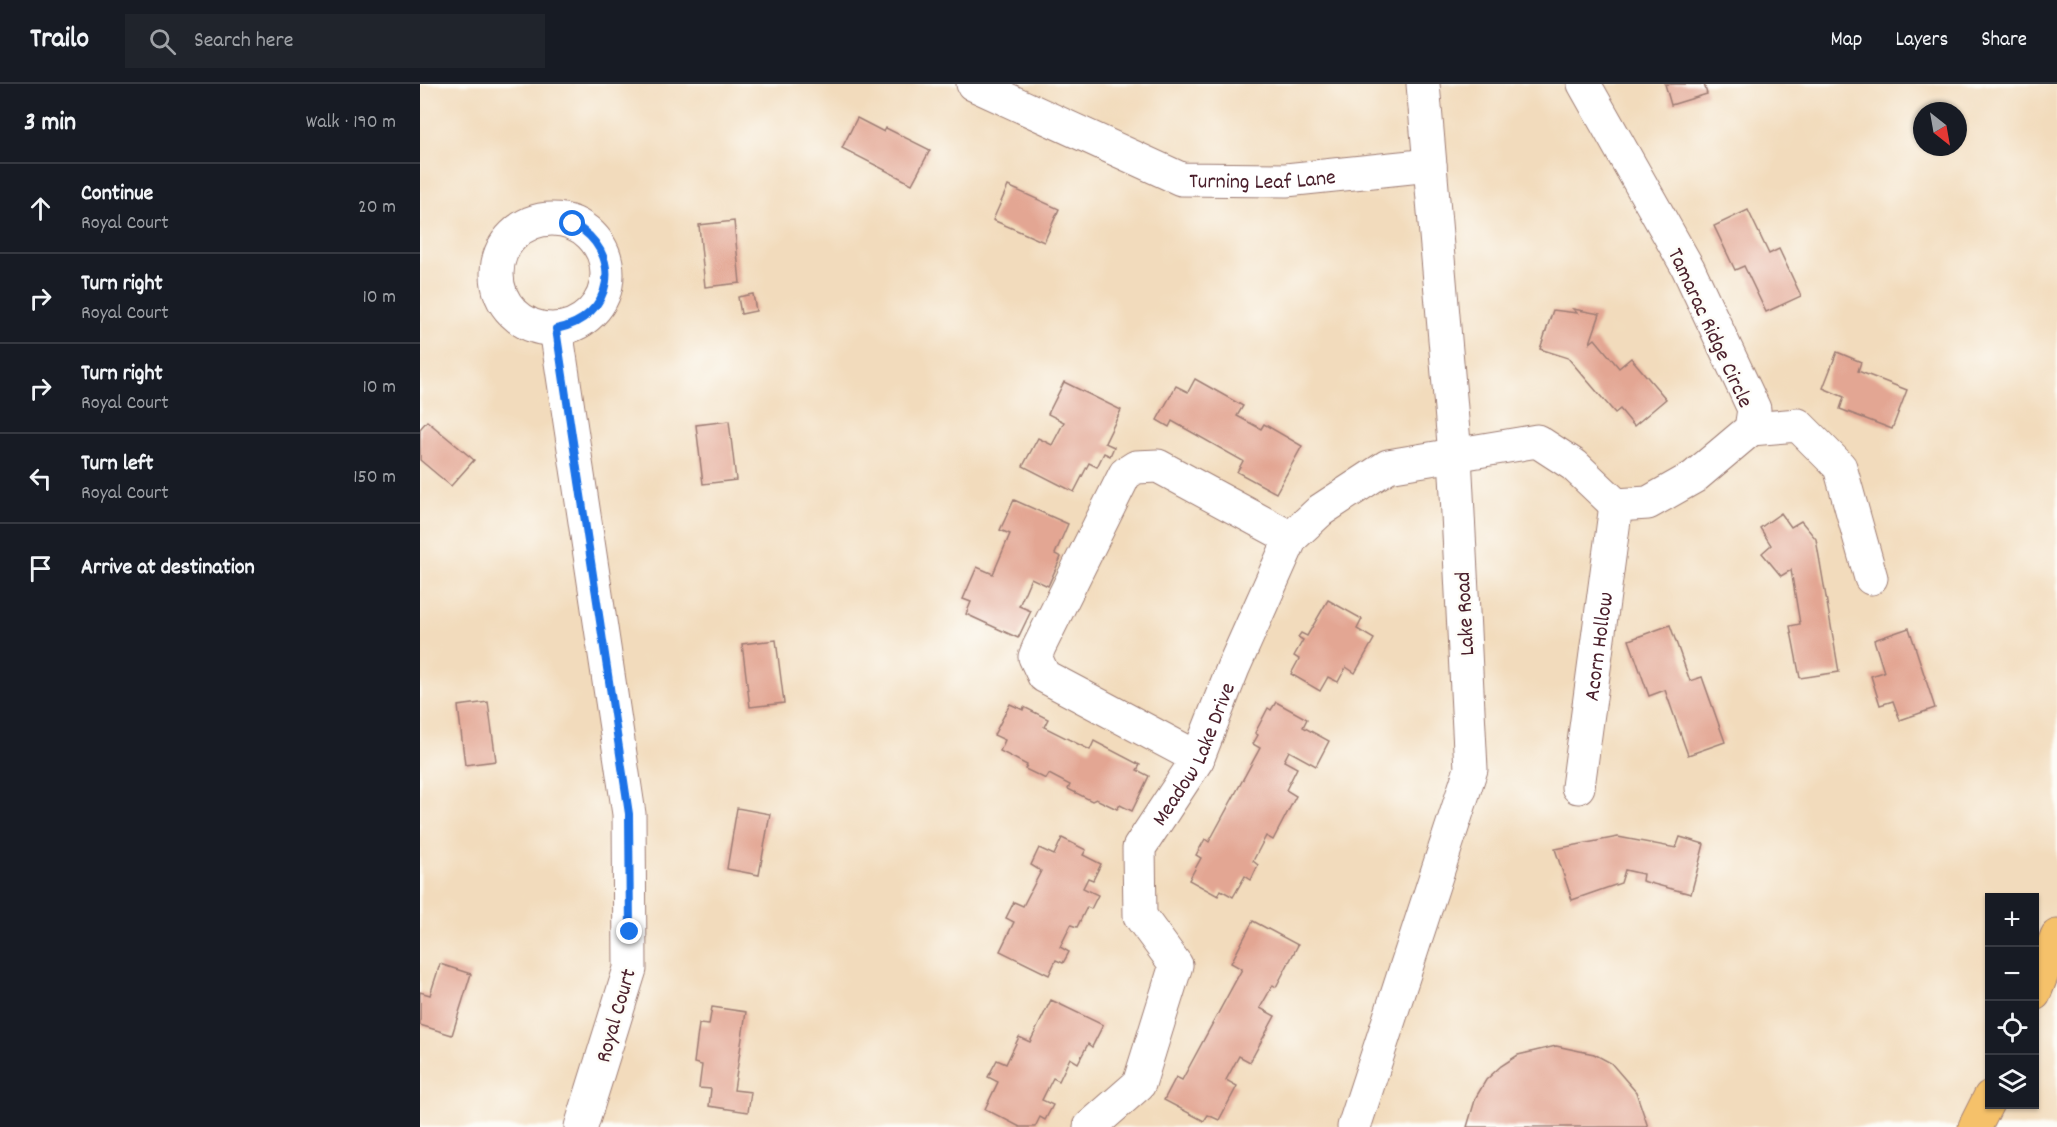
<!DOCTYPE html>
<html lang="en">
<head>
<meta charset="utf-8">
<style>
  :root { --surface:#171b24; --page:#20242c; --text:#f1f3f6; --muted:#9ea1a6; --line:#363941 }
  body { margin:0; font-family:Dekko,sans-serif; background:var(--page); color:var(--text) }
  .controls { position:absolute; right:18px; bottom:18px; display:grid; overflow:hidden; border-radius:0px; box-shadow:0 2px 4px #0004 }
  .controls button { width:54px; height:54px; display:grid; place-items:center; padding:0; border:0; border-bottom:2px solid var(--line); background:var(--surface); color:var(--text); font:30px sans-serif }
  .compass { position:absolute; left:1493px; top:18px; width:54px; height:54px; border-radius:50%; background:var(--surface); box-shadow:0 2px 4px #0004; rotate:149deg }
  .stop { position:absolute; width:18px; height:18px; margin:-14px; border:4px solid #1a73e8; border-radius:50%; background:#fff }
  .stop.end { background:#1a73e8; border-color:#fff; box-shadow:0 2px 6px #0008 }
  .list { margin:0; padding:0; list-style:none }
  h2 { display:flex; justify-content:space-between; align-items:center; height:78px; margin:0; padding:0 24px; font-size:26px }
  h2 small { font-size:20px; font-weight:400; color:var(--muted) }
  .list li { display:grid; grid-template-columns:39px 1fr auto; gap:18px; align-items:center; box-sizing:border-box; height:90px; padding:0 24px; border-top:2px solid var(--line) }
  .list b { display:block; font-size:22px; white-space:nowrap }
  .list p { margin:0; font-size:20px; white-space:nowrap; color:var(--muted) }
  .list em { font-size:20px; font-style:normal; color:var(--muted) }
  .icon { flex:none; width:33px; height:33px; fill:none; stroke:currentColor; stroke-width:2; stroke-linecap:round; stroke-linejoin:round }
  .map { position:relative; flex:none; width:1637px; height:1043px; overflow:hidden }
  header { display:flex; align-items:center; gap:36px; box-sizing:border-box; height:84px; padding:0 30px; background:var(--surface); border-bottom:2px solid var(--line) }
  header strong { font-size:28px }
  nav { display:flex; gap:33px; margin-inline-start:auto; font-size:21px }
  .search { width:420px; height:54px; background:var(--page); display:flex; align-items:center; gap:15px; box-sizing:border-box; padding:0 21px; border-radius:0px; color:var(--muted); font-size:22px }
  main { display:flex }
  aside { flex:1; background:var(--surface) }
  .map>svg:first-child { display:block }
  .building { fill:#e3a693 }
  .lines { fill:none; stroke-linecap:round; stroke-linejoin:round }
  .minor-casing { stroke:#9e7d74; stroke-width:35 }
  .major-casing { stroke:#9e7d74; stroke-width:35 }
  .minor { stroke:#fff; stroke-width:33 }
  .major { stroke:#f5c16b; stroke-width:33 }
  .route { stroke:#1a73e8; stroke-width:8 }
  .labels { text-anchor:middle; stroke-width:5; stroke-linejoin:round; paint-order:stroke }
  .street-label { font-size:22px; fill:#4a1f2b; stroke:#fdfcf7 }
</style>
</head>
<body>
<header>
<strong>Trailo</strong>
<div class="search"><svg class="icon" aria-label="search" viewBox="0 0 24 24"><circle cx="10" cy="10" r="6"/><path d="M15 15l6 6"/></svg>Search here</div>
<nav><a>Map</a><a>Layers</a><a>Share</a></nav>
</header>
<main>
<aside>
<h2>3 min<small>Walk · 190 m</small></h2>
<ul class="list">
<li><svg class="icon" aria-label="ahead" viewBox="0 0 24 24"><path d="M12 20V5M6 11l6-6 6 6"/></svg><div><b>Continue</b><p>Royal Court</p></div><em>20 m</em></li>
<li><svg class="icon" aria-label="right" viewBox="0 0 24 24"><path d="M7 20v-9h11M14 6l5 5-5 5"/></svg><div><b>Turn right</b><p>Royal Court</p></div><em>10 m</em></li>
<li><svg class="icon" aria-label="right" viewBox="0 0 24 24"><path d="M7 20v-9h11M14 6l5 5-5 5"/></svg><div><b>Turn right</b><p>Royal Court</p></div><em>10 m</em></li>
<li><svg class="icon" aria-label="left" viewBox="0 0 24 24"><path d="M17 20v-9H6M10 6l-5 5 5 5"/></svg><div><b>Turn left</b><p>Royal Court</p></div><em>150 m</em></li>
<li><svg class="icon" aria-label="arrive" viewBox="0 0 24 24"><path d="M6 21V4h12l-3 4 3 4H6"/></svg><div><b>Arrive at destination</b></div></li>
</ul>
</aside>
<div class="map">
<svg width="1637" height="1043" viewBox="0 0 1637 1043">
  <rect width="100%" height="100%" fill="#fdfcf7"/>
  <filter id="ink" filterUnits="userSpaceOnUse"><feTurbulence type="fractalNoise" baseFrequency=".0167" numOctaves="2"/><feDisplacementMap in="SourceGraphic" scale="12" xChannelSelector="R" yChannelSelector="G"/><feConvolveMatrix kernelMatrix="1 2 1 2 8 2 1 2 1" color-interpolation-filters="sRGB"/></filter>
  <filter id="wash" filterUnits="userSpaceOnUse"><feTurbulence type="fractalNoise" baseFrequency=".008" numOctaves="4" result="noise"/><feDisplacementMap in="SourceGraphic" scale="24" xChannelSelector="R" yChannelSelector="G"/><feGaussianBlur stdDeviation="1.35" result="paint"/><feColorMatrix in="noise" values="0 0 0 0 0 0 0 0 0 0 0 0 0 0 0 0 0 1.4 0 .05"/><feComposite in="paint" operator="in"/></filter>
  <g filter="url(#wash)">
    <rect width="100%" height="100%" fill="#f2dbbc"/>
    <g id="blocks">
      <g class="building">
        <path d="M1245,0H1284L1287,10L1251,21Z"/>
        <path d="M437,34L464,48L466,44L510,66L492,100L422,64Z"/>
        <path d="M588,102L639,125L624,158L573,136Z"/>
        <path d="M1328,126L1349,170L1359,165L1381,212L1346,228L1324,182L1315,186L1294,142Z"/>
        <path d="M314,137L320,199L285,203L279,141Z"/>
        <path d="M333,210L336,227L321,230L318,213Z"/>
        <path d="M1153,225L1180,230L1170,259L1175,255L1199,284L1211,274L1246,315L1214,342L1200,325L1195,329L1148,274L1120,265L1133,226L1157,229Z"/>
        <path d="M1417,268L1441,278L1438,287L1487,306L1472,345L1420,325L1424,313L1403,304Z"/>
        <path d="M775,295L823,322L817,332L841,345L844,340L882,362L856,409L817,388L823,377L752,337L749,343L737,336L756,302L768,308Z"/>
        <path d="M644,298L701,326L685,359L694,363L690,372L684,369L677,383L669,379L654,408L603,382L618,354L632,361L644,338L628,330Z"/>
        <path d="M7,337L54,376L31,402L0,376V345Z"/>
        <path d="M309,337L316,396L283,400L276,341Z"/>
        <path d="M594,416L648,440L635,470L641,473L628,502L611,494L599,522L611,527L598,554L546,530L551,518L543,515L557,483L573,490L590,450L580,446Z"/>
        <path d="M1361,429L1371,443L1381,437L1396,455L1419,588L1380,594L1370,542L1380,540L1371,486L1361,492L1342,469L1351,461L1340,444Z"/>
        <path d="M908,516L942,535L937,545L954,555L935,589L926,583L918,598L908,593L900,607L871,590L879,575L874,572L883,556L878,553L881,549L887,552Z"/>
        <path d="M1250,541L1270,597L1282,593L1305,658L1268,671L1245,606L1229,612L1209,556Z"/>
        <path d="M1489,544L1515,624L1480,636L1473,617L1460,621L1451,592L1464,588L1454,556Z"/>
        <path d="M356,556L364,619L330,623L322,560Z"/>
        <path d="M68,618L76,677L45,681L38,622Z"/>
        <path d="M856,618L887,635L883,643L909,657L896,682L869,667L864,677L877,684L866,706L876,712L853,756L846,752L833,777L838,781L831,796L825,792L813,813L801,806L798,812L769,796L781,774L776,771L785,755L789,758L840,664L833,660L838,651L835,649L848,624L851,626Z"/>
        <path d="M590,620L603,626L604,623L628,635L624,643L670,666L674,657L720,681L717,686L729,692L712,727L700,721L697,725L676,715L672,717L648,705L650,701L629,690L626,695L605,685L607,681L580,667L585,656L574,651Z"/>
        <path d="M317,724L350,730L339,791L307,785Z"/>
        <path d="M1198,753L1256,764L1260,753L1284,760L1271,810L1222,797L1223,790L1205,786L1201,799L1152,816L1135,765Z"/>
        <path d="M642,754L666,766L663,771L681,780L673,796L668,794L663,804L678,811L671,825L667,823L657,843L651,841L640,863L649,868L643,879L636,876L629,891L580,867L594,838L586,834L594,818L603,822L621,787L611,781L619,764L634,771Z"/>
        <path d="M833,837L878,861L856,903L853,901L840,924L855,932L830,978L819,972L806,996L817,1002L799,1036L788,1031L784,1037L744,1016L756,993L762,996L822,885L811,879Z"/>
        <path d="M20,880L51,890L32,951L0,941V908L10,911Z"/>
        <path d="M631,916L683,941L672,963L668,960L658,979L650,974L639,997L633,994L622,1016L633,1021L625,1036L620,1033L615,1043H600L565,1025L578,998L568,993L577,976L586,980L599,953L610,958Z"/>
        <path d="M292,923L326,928L314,1006L331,1008L328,1028L289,1022L291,1005L279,1004L282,981L274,979L279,940L289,941Z"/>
        <path d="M1136,962L1174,970L1191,979L1216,1008L1228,1043H1047L1056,1013L1066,996L1081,982L1098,971Z"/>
      </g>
    </g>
  </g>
  <g filter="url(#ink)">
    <use href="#blocks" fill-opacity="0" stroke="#9e7d74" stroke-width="1.5"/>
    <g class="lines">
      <defs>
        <g id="minor">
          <path id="s1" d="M553,0L761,95L866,96L1010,81"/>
          <circle cx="132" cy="190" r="55"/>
          <path d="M136,245L209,730L210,885L161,1043"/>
          <path d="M1331,345L1378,341L1420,383L1451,494"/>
          <path d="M778,674L624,592L615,573L619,563L705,390L716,383L738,382L871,454"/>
          <path id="s2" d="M1158,703L1196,421"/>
          <path id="s3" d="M670,1043L719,1000L756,881L720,832L719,764L777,676L813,584L871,454L901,426L968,382L1117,357L1154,381L1196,421L1228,419L1274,393L1331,345L1334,325L1268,184L1164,0"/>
          <path d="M934,1043L1051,685L1035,371L1003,0"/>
        </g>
        <g id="major">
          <path d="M1614,910L1637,852"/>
          <path d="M1555,1043L1570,1013"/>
        </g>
      </defs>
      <use href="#minor" class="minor-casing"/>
      <use href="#major" class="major-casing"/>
      <use href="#minor" class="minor"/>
      <use href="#major" class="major"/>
    </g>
  </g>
  <g class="lines" filter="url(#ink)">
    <path class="route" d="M153,140C205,168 194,234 136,245L209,730L210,848"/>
  </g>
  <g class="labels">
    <g class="street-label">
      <text dy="8" stroke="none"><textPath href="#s1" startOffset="310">Turning Leaf Lane</textPath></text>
      <text transform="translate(1292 243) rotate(65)" y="8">Tamarac Ridge Circle</text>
      <text transform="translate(1043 530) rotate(-93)" y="8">Lake Road</text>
      <text dy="8" stroke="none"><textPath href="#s2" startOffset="142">Acorn Hollow</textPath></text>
      <text dy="8" stroke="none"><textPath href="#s3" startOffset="428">Meadow Lake Drive</textPath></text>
      <text transform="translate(194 931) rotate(-74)" y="8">Royal Court</text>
    </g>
  </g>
</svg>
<div class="controls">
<button>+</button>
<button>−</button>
<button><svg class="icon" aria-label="locate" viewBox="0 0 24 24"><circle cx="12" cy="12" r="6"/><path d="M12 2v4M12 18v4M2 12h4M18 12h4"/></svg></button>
<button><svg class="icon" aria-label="layers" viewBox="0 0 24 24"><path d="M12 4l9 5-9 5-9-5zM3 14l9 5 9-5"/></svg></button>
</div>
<svg class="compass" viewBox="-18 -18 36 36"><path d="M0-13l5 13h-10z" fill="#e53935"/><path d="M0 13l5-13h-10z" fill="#9ea1a6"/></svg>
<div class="stop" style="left:153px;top:140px"></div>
<div class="stop end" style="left:210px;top:848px"></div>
</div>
</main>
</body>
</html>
